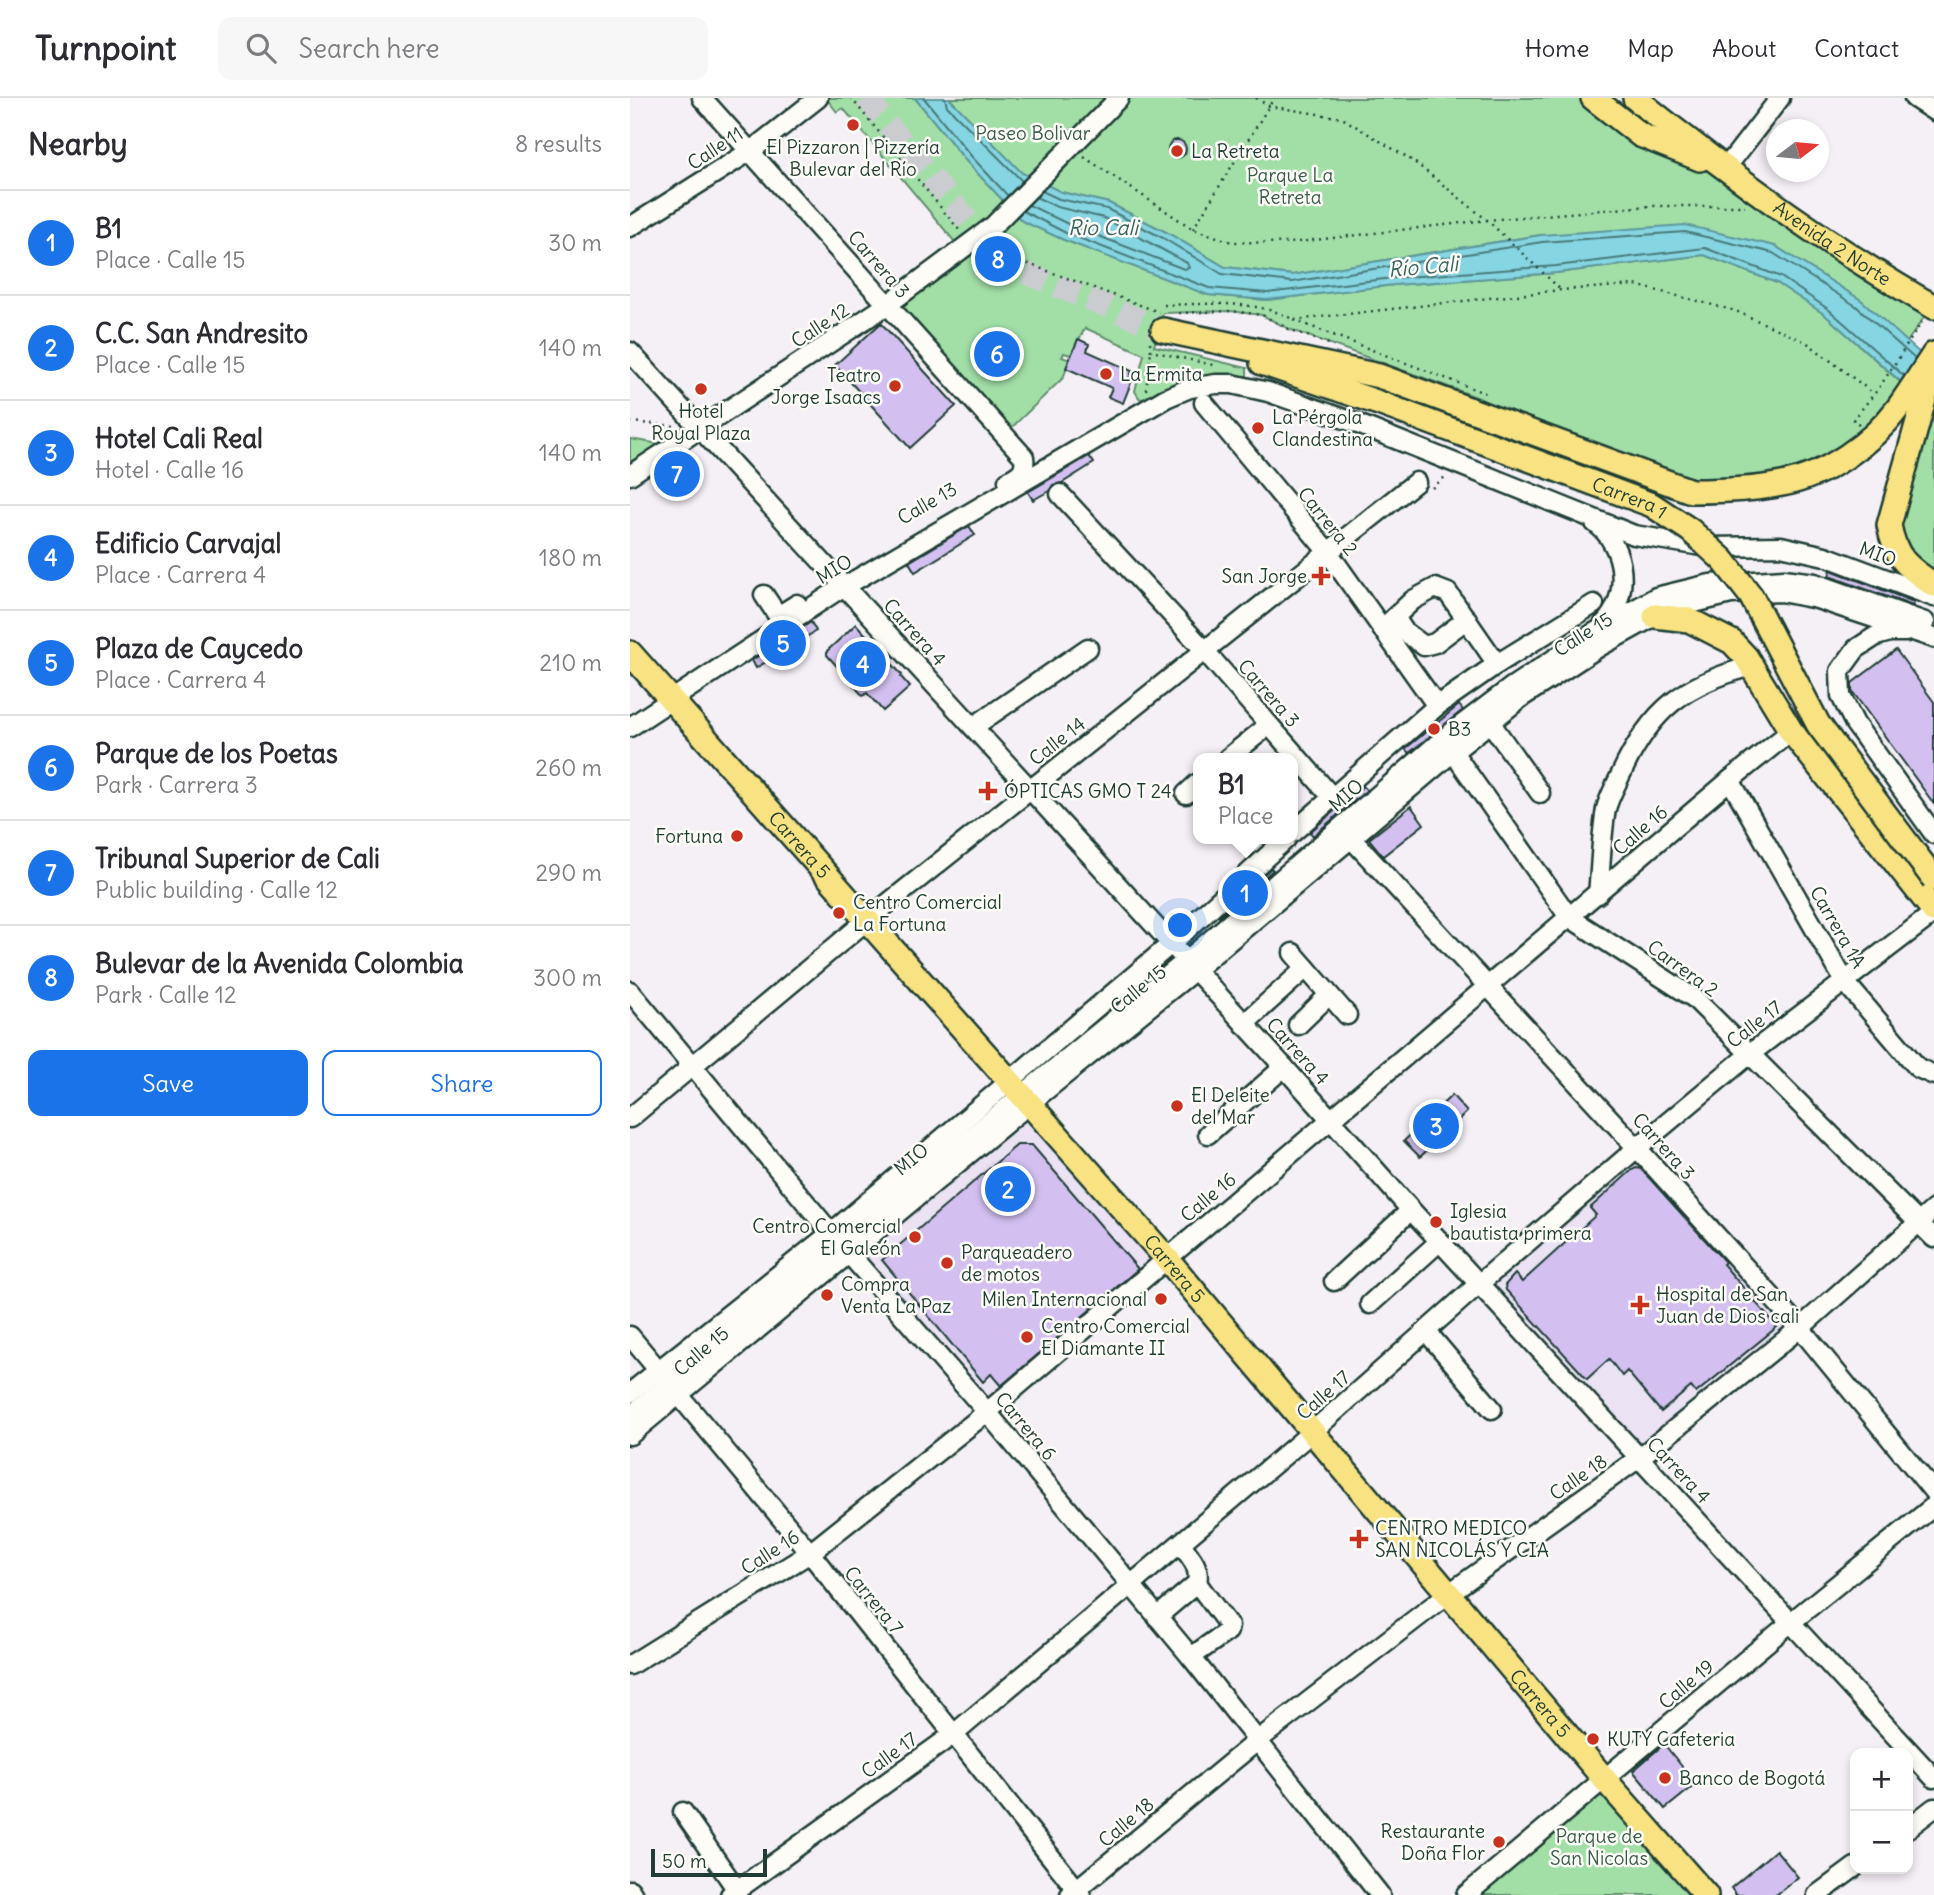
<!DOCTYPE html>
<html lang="en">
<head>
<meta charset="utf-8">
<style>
  :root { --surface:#fff; --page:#f7f7f7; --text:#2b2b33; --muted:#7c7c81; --line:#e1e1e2; --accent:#1a73e8 }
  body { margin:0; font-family:Delius,sans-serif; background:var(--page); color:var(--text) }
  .controls { position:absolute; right:21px; bottom:21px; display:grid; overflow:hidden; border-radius:14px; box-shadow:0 4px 10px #0003 }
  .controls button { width:63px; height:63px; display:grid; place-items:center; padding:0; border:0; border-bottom:2px solid var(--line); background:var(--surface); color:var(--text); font:35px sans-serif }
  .compass { position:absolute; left:1136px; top:21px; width:63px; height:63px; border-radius:50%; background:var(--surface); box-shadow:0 4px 10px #0003; rotate:74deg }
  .scale { position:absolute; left:21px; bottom:18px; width:116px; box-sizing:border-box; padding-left:7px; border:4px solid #1f3d34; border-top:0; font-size:19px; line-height:24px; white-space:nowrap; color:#1f3d34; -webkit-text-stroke:5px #fdfcf7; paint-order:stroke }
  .you { position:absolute; left:551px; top:828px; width:24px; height:24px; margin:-18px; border:5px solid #fff; border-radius:50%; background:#1a73e8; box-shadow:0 0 0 10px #1a73e833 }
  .badge { display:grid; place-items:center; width:46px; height:46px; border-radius:50%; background:var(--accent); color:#fff; font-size:23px; font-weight:700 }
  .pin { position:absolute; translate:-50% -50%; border:4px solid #fff; box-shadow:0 2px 7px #0006 }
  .popup { position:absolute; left:563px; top:655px; width:105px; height:91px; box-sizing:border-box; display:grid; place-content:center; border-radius:14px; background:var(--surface); filter:drop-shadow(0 2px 5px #0005); font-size:23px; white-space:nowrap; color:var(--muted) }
  .popup b { font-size:26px; color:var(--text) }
  .popup::after { content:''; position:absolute; left:50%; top:100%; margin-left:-14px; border:14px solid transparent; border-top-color:var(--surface) }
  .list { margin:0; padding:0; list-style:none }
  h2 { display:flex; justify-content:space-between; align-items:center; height:91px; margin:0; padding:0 28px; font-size:30px }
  h2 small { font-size:23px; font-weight:400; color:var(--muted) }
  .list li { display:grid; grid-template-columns:46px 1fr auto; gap:21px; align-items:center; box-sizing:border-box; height:105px; padding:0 28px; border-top:2px solid var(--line) }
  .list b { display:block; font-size:26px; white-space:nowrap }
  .list p { margin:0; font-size:23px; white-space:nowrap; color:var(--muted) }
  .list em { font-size:23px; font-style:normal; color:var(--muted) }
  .actions { display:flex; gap:14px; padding:21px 28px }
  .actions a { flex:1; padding:16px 0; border:2px solid var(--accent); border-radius:14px; text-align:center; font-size:24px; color:var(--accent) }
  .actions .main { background:var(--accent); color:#fff }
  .icon { flex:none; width:38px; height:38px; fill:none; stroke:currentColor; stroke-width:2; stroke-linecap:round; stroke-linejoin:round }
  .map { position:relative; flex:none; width:1304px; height:1797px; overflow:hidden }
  header { display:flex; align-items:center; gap:42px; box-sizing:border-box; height:98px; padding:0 35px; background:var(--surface); border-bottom:2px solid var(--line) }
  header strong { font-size:33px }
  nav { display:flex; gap:38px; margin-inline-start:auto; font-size:24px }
  .search { width:490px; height:63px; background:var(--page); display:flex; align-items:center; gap:18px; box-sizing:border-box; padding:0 24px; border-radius:14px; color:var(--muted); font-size:26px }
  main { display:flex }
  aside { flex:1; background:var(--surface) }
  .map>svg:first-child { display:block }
  .built { fill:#ebe2f4 }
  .green { fill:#a2dfa7; stroke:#608e6e; stroke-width:2 }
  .water { fill:#86d5e2; stroke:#5d989c; stroke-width:2 }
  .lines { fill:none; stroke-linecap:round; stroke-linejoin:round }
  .shore { stroke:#487a7a; stroke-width:2 }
  .building { fill:#d3c0f1; stroke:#1f3d34; stroke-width:2 }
  .major-tunnel { stroke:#cacccf; stroke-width:23; stroke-dasharray:23 11; stroke-linecap:butt }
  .minor-casing { stroke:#1f3d34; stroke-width:23 }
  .major-casing { stroke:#1f3d34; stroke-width:28 }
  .path { stroke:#1f3d34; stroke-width:2.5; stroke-dasharray:2 5; stroke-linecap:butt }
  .minor { stroke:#fdfcf7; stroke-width:18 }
  .major { stroke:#f8e281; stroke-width:23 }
  .major-bridge-casing { stroke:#1f3d34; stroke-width:28; stroke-linecap:butt }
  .major-bridge { stroke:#f8e281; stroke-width:23 }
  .poi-dot { fill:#c8321e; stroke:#fdfcf7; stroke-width:2.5 }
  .labels { text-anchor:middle; stroke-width:5; stroke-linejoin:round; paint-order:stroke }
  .park-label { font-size:19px; fill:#395d4b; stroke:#fdfcf7 }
  .poi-label { font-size:19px; fill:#1f3d34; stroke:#fdfcf7; text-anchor:start }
  .street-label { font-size:19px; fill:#1f3d34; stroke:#fdfcf7 }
  .water-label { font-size:21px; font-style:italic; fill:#396360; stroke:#fdfcf7 }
</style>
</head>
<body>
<header>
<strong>Turnpoint</strong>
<div class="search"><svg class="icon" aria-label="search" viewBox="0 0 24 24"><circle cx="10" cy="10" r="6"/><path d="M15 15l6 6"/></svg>Search here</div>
<nav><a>Home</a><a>Map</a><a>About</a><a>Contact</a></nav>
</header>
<main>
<aside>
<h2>Nearby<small>8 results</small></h2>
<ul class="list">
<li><span class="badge">1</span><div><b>B1</b><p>Place · Calle 15</p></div><em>30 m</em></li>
<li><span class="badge">2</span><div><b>C.C. San Andresito</b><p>Place · Calle 15</p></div><em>140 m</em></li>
<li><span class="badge">3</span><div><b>Hotel Cali Real</b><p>Hotel · Calle 16</p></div><em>140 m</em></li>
<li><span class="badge">4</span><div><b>Edificio Carvajal</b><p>Place · Carrera 4</p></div><em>180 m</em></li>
<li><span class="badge">5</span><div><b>Plaza de Caycedo</b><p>Place · Carrera 4</p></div><em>210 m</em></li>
<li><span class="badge">6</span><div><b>Parque de los Poetas</b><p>Park · Carrera 3</p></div><em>260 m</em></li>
<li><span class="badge">7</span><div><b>Tribunal Superior de Cali</b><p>Public building · Calle 12</p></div><em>290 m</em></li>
<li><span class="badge">8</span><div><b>Bulevar de la Avenida Colombia</b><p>Park · Calle 12</p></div><em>300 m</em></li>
</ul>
<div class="actions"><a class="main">Save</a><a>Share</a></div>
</aside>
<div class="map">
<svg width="1304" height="1797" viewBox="0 0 1304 1797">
  <rect width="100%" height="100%" fill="#f5f0f6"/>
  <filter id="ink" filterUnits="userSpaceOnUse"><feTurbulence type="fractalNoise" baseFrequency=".0143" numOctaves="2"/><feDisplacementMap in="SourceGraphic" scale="14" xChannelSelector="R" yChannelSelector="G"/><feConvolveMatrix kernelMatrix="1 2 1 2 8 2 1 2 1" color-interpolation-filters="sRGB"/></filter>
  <g filter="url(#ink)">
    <g class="built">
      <path d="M394,1015L527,1167L358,1312L225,1155Z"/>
      <path d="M1007,1050L1170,1230L1009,1360L850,1185Z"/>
    </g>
    <g class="green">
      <path d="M196,0H285L337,64L392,123L434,142L578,197L637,202L764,187L926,175L1074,157L1147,185L1194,216L1278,291L1204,366L1098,392L945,350L849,300L659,231L632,217L600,213L533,215L524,248L617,270V285L547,288L514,302L509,300L505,293L514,256L455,230L441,257L434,255L432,259L440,262L433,280L374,337L250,199L325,144L213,10L207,14Z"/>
      <path d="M319,0H963L1095,71L1297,215L1277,244L1231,202L1145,148L911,137L662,177L595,169L536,134L479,105L431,94L392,75Z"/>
      <path d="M1298,309L1304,313V487L1263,448Z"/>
      <path d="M0,341L30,346L0,364Z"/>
      <path d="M975,1682L1076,1797H836Z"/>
    </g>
    <path class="water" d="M285,0H319L392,75L431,94L479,105L536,134L595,169L662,177L911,137L1055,127L1145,148L1231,202L1304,268V313L1194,216L1147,185L1074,157L926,175L764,187L637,202L578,197L434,142L392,123L337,64Z"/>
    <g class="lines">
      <g class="shore">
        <path d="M294,0L342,59L378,98"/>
        <path d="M315,0L317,8L392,83"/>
        <path d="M412,93L429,101L477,111L533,140L592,176L662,184L912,144L1055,134L1143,155L1226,208L1285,261"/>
        <path d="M399,107L440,127L554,171L559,170L557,165L474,120L427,109L406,99"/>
        <path d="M393,113L436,135L579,190L637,195L763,180L926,168L1075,150L1151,179L1198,211L1274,278"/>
      </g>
    </g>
    <g class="building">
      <circle cx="547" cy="51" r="9"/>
      <path d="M251,225L326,308L280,350L205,267Z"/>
      <path d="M448,241L459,246L457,253L502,273L499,281L502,282L493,305L478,299L482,290L436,270Z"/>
      <path d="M459,358L464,365L432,385L423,387L419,393L403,402L398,394Z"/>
      <path d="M339,428L345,437L285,474L279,464Z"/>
      <path d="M1201,472L1284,504L1283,508L1199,478Z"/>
      <path d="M181,524L186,533L126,570L122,562Z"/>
      <path d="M226,526L272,577L271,579L280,589L253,613L237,595L233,598L197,557V553Z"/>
      <path d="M1266,552L1304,604V706L1222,593V585Z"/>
      <path d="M829,607L833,612L779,655L775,651Z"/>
      <path d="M733,688L737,692L683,738L680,734Z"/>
      <path d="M781,708L794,726L753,758L739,741Z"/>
      <path d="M641,770L643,772L589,819L588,818Z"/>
      <path d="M822,997L837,1014L790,1059L774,1043Z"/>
      <path d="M387,1047H402L508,1171L371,1288L361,1276L353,1284L252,1162Z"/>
      <path d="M1006,1070L1011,1071L1095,1164L1093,1166L1147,1229L1066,1295L1061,1289L1031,1314L997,1273L992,1278L979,1261L957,1281L876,1192L875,1187L885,1176L892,1184L966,1117L960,1110L1002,1072Z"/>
      <path d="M1034,1646L1066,1686L1035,1711L1003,1673Z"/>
      <path d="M1146,1752L1168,1779L1146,1797H1106L1101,1790Z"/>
    </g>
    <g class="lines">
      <path class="major-tunnel" d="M236,0L350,138L387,171L533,232"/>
      <defs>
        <g id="minor">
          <path d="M72,0L394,359C396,373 390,376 378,383"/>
          <path d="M1284,0L1304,13"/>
          <path d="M1095,71L1150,0"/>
          <path d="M0,129L122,52L188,0"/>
          <path d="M0,254L654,969L781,1112L1304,1680"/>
          <path d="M574,305L698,454L807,608"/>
          <path d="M0,377L257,207L363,128L489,0"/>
          <path d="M430,396L567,544L702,699"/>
          <path d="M965,425C997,448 1001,500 973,527"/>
          <path d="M134,497L148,518L167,506"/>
          <path d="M765,519L774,533L794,548L805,545L837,521"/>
          <path d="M752,531L783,502L805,490L818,495L867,566"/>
          <path d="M1276,534H1260L1246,538L1226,551L1210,573L1211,598L1225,626L1304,736"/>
          <path d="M860,624L910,695"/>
          <path d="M0,629L205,494L536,300L560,290L586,286H602L638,294L723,324L1004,437L1078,449L1151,448L1195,458L1304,499"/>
          <path d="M343,629L458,550"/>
          <path d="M823,654L939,819L1064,900L1304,1140"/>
          <path d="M598,660L639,627"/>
          <path d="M1100,682L1215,884L1288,970L1304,977"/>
          <path d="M556,696L568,685"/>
          <path d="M662,735L807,608L867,566L964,506"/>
          <path d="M720,739L1007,1050L1170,1230L1304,1394"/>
          <path d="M968,796C971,768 971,739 976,711C979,699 986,687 991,676C1021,611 1054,586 1122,568"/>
          <path d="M663,855L717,917"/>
          <path d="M0,893L201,1135L357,1314L561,1559L750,1797"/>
          <path d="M614,926L676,870"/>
          <path d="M668,927L699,897"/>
          <path d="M0,1020L242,818L786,384"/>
          <path d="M578,1036L654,969"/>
          <path d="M704,1183L781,1112"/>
          <path d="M740,1206L810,1143"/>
          <path d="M796,1233L862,1311"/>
          <path d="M0,1238L180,1455L451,1797"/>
          <path d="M0,1295L201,1135L541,846L656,741"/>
          <path d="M0,1318L556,863L813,641L883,588L962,536L1026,499L1080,486L1154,481L1185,485L1295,524"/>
          <path d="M0,1337L405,1001L565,872L823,654L892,599L969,549L1025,518L1060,506L1101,496L1151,494L1187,501L1304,540"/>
          <path d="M527,1519L567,1485C571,1469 560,1459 551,1446"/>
          <path d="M561,1559L598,1533L599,1528L567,1485"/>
          <path d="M0,1567L180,1455L357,1314L1100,682L1161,633"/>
          <path d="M53,1714L107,1792"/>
          <path d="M1278,1730L1304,1710"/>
          <path d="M0,1792L3,1797"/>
          <path d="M100,1797L324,1636L682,1334L850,1185L1007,1050L1121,955L1304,815"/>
          <path d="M440,1797L627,1643L818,1496L1009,1360L1170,1230L1304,1111"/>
          <path d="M836,1797L1160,1525L1304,1408"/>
          <path d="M1187,1797L1225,1769"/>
        </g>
        <g id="major">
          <path d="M963,0L1010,37L1070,61"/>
          <path id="s1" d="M1005,0C1099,76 1198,148 1304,209"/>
          <path d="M533,232L749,278L1061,393C1091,393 1122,392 1152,386C1196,378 1242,345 1268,310C1281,292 1292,274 1304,256"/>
          <path d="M632,265L746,304"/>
          <path d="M1304,266L1259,427C1265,460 1277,469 1304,487"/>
          <path d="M1025,518L1059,522L1102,544L1116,559L1161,633L1304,813"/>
          <path id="s2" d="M0,555L537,1161L975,1682L1076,1797"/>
        </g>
      </defs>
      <use href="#minor" class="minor-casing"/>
      <use href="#major" class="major-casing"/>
      <g class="path">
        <path d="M221,0L330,133"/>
        <path d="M626,0L639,8L712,20L783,63L857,122L930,191"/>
        <path d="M454,59L563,131L602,144L659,145L857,122L1020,108H1115"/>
        <path d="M563,131L644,0"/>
        <path d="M358,151L529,214"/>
        <path d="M534,207C576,206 627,201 664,222L931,192L1005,187L1106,213L1176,244L1244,296"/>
        <path d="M549,215L600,213L632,217L659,231L704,248"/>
        <path d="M664,222L857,296"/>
        <path d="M520,244L521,253L587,268"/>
        <path d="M516,292L521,253"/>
        <path d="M0,324L46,328"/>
        <path d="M1229,326L1223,322L1249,290L1292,224"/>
        <path d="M802,390L815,379"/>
      </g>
      <use href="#minor" class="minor"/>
      <use href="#major" class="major"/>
      <defs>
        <g id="major-bridge">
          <path id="s3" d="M746,304L1022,407L1060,432L1093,462L1121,498L1188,626L1304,781"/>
        </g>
      </defs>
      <use href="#major-bridge" class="major-bridge-casing"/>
      <use href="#major-bridge" class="major-bridge"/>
    </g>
  </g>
  <g class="poi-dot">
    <circle cx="223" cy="27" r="7"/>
    <circle cx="547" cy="53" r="7"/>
    <circle cx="476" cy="276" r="7"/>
    <circle cx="265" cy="288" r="7"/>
    <circle cx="71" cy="291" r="7"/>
    <circle cx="628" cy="330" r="7"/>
    <path d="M687.5 467.5h7v7h7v7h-7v7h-7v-7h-7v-7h7z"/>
    <circle cx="804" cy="631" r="7"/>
    <path d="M354.5 682.5h7v7h7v7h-7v7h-7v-7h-7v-7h7z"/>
    <circle cx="107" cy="738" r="7"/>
    <circle cx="209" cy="815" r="7"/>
    <circle cx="547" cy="1008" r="7"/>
    <circle cx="806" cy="1124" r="7"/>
    <circle cx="285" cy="1139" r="7"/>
    <circle cx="317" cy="1165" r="7"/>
    <circle cx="197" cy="1197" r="7"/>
    <circle cx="531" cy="1201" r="7"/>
    <path d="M1006.5 1196.5h7v7h7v7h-7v7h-7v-7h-7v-7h7z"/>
    <circle cx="397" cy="1239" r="7"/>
    <path d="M725.5 1430.5h7v7h7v7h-7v7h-7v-7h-7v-7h7z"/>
    <circle cx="963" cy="1641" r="7"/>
    <circle cx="1035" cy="1680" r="7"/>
    <circle cx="869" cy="1744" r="7"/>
  </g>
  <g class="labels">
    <g class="park-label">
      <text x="403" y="42">Paseo Bolivar</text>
      <text x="660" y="84">Parque La<tspan x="660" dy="22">Retreta</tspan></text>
      <text x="969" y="1745">Parque de<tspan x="969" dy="22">San Nicolas</tspan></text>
    </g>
    <g class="poi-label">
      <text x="223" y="56" text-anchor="middle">El Pizzaron | Pizzería<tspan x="223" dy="22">Bulevar del Río</tspan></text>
      <text x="561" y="60">La Retreta</text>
      <text x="490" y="283">La Ermita</text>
      <text x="251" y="284" text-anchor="end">Teatro<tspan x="251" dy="22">Jorge Isaacs</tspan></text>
      <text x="71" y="320" text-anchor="middle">Hotel<tspan x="71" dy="22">Royal Plaza</tspan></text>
      <text x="642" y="326">La Pérgola<tspan x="642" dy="22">Clandestina</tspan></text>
      <text x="677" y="485" text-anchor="end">San Jorge</text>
      <text x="818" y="638">B3</text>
      <text x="374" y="700">ÓPTICAS GMO T 24</text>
      <text x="93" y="745" text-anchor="end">Fortuna</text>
      <text x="223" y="811">Centro Comercial<tspan x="223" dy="22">La Fortuna</tspan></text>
      <text x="561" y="1004">El Deleite<tspan x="561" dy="22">del Mar</tspan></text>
      <text x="820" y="1120">Iglesia<tspan x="820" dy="22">bautista primera</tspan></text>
      <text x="271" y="1135" text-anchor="end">Centro Comercial<tspan x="271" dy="22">El Galeón</tspan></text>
      <text x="331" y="1161">Parqueadero<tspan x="331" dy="22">de motos</tspan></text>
      <text x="211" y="1193">Compra<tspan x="211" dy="22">Venta La Paz</tspan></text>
      <text x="1026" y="1203">Hospital de San<tspan x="1026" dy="22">Juan de Dios cali</tspan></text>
      <text x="517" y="1208" text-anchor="end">Milen Internacional</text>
      <text x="411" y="1235">Centro Comercial<tspan x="411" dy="22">El Diamante II</tspan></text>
      <text x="745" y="1437">CENTRO MEDICO<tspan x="745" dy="22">SAN NICOLÁS Y CIA</tspan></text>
      <text x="977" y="1648">KUTY Cafeteria</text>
      <text x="1049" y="1687">Banco de Bogotá</text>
      <text x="855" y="1740" text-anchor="end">Restaurante<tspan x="855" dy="22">Doña Flor</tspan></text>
    </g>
    <g class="street-label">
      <text transform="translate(85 50) rotate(-33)" y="7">Calle 11</text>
      <text dy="7" stroke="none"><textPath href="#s1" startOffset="245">Avenida 2 Norte</textPath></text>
      <text transform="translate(249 166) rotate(49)" y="7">Carrera 3</text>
      <text transform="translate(190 227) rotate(-33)" y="7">Calle 12</text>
      <text dy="7" stroke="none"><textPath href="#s3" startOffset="271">Carrera 1</textPath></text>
      <text transform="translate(297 405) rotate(-30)" y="7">Calle 13</text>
      <text transform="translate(698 423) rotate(51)" y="7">Carrera 2</text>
      <text transform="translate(1248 456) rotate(21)" y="7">MIO</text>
      <text transform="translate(204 471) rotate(-31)" y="7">MIO</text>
      <text transform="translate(285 534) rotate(48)" y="7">Carrera 4</text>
      <text transform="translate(953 536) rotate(-32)" y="7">Calle 15</text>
      <text transform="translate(639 595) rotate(49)" y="7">Carrera 3</text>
      <text transform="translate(427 643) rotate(-38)" y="7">Calle 14</text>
      <text transform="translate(716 697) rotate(-41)" y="7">MIO</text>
      <text transform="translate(1010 732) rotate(-41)" y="7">Calle 16</text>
      <text dy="7" stroke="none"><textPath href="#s2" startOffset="256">Carrera 5</textPath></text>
      <text transform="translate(1208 829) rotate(60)" y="7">Carrera 1A</text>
      <text transform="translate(1053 870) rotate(36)" y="7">Carrera 2</text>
      <text transform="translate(508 891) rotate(-39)" y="7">Calle 15</text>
      <text transform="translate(1124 926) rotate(-38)" y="7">Calle 17</text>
      <text transform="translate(668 953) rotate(48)" y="7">Carrera 4</text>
      <text transform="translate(1034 1048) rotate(48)" y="7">Carrera 3</text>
      <text transform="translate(281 1061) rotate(-40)" y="7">MIO</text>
      <text transform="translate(578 1099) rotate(-40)" y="7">Calle 16</text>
      <text dy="7" stroke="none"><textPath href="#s2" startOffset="822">Carrera 5</textPath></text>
      <text transform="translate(71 1253) rotate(-40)" y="7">Calle 15</text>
      <text transform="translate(693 1297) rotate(-41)" y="7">Calle 17</text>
      <text transform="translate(396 1328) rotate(50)" y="7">Carrera 6</text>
      <text transform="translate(1049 1372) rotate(47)" y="7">Carrera 4</text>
      <text transform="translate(948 1379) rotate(-35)" y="7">Calle 18</text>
      <text transform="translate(140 1454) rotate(-33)" y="7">Calle 16</text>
      <text transform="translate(244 1502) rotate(51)" y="7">Carrera 7</text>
      <text transform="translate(1056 1586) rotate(-40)" y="7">Calle 19</text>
      <text dy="7" stroke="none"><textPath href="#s2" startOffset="1390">Carrera 5</textPath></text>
      <text transform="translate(259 1657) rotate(-36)" y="7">Calle 17</text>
      <text transform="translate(496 1724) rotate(-40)" y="7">Calle 18</text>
    </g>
    <g class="water-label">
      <text x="473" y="137">Rio Cali</text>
      <text transform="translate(793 169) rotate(-5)" y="7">Río Cali</text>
    </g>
  </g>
</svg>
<div class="controls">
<button>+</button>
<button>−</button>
</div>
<svg class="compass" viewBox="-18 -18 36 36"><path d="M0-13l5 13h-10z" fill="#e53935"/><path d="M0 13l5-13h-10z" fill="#7c7c81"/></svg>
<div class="scale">50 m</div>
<div class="you"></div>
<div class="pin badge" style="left:615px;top:795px">1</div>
<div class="popup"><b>B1</b>Place</div>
<div class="pin badge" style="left:378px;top:1091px">2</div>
<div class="pin badge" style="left:806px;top:1028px">3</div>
<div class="pin badge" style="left:233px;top:566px">4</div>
<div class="pin badge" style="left:153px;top:545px">5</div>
<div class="pin badge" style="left:367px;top:256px">6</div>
<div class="pin badge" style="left:47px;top:376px">7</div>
<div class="pin badge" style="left:368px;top:161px">8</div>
</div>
</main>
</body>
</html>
